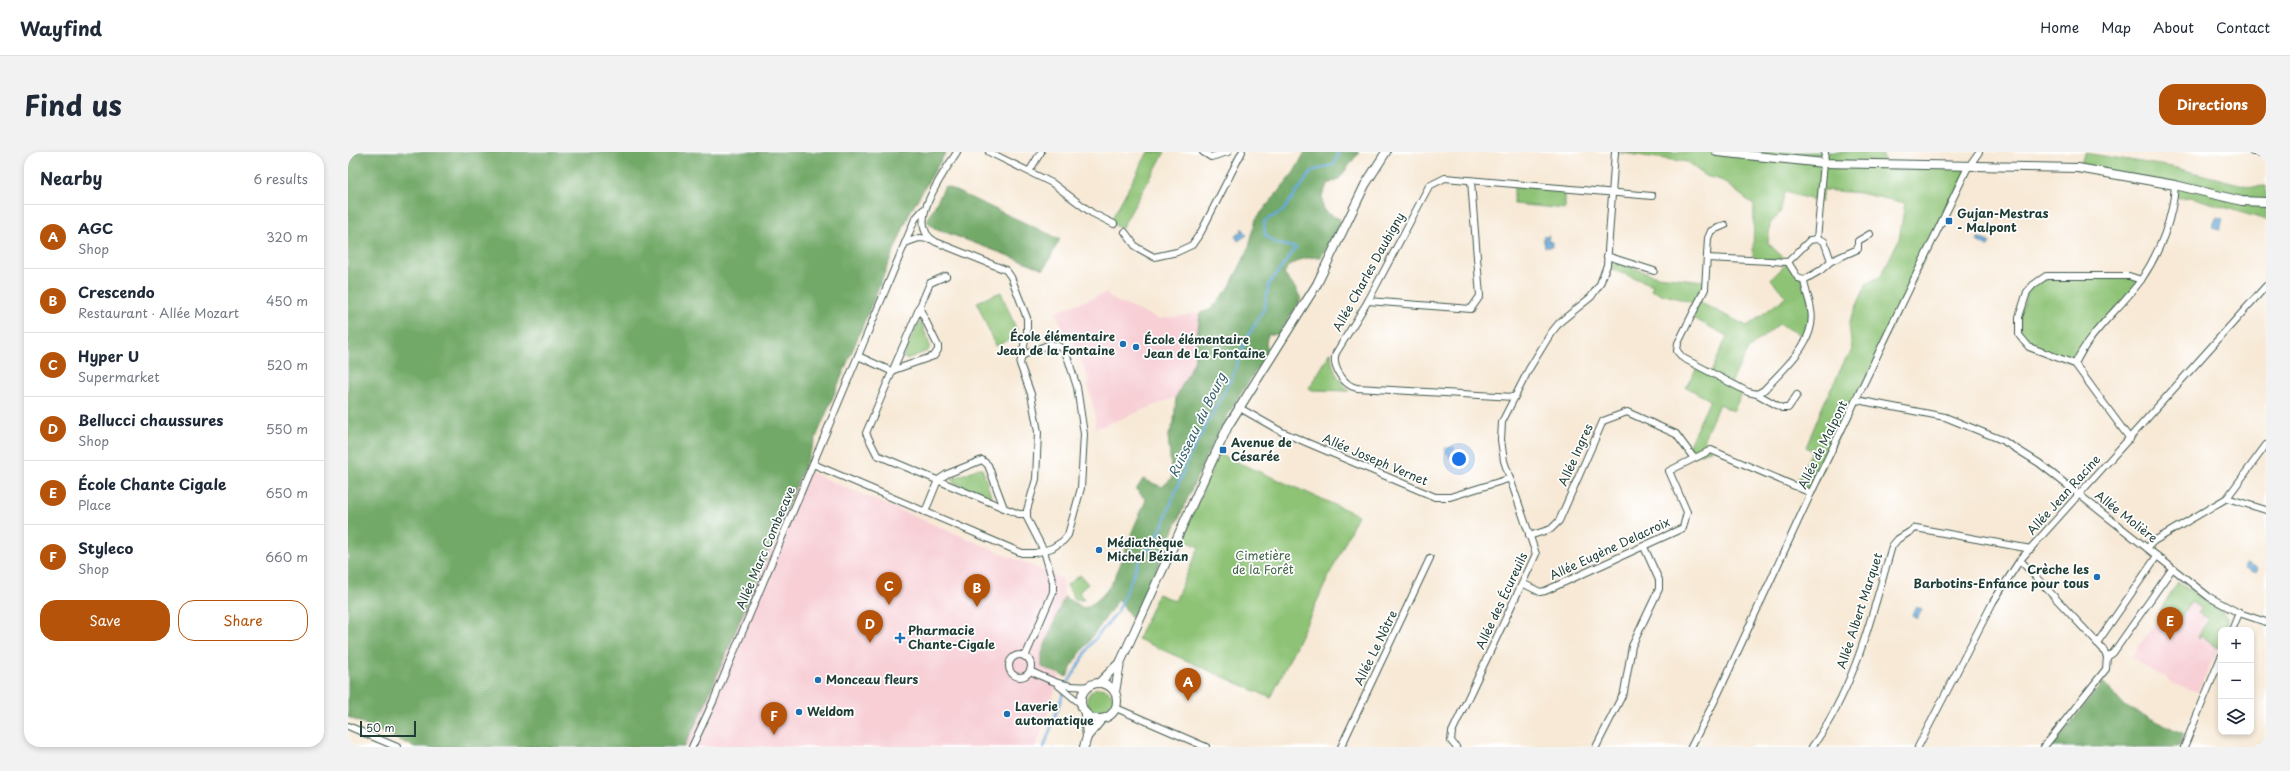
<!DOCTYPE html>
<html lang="en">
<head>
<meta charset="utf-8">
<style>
  :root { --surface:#fff; --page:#f2f2f3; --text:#1f2937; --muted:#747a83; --line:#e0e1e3; --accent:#b45309 }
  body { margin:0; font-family:"Playpen Sans",sans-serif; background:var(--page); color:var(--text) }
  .controls { position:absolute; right:12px; bottom:12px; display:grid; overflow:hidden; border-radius:8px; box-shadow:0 2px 6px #0003 }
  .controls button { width:36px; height:36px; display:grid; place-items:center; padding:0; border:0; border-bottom:1px solid var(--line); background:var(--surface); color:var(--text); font:20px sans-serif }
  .scale { position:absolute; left:12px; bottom:10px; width:56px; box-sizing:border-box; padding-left:4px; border:2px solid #1f3d34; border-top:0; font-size:11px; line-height:14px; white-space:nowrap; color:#1f3d34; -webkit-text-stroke:3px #fff; paint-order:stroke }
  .you { position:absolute; left:1111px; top:307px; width:14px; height:14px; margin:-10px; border:3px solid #fff; border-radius:50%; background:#1a73e8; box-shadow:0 0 0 6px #1a73e833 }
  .badge { display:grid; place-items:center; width:26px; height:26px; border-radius:50%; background:var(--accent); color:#fff; font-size:13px; font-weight:700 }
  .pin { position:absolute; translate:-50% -33px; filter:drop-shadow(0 1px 2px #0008) }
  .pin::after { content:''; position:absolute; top:21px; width:14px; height:12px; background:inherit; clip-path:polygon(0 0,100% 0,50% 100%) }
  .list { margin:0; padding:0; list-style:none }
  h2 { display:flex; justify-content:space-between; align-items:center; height:52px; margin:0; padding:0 16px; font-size:17px }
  h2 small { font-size:13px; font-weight:400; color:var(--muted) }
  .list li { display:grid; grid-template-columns:26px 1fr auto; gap:12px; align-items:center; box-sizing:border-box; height:64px; padding:0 16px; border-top:1px solid var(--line) }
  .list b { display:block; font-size:15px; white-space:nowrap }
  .list p { margin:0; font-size:13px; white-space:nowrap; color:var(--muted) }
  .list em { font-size:13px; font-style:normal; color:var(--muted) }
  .actions { display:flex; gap:8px; padding:12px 16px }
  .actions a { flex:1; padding:9px 0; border:1px solid var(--accent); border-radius:16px; text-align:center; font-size:14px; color:var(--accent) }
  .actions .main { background:var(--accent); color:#fff }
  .icon { flex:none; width:22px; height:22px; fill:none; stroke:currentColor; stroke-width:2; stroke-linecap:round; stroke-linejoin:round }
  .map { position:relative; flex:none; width:1918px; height:595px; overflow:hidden; border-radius:16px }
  header { display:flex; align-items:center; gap:24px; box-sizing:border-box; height:56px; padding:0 20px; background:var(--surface); border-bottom:1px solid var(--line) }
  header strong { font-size:19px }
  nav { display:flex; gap:22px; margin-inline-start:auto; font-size:14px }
  .intro { display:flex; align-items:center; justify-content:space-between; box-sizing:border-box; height:96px; padding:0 24px }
  h1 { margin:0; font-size:28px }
  .button { padding:10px 18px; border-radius:16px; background:var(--accent); color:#fff; font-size:14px; font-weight:700 }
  main { display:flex; gap:24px; padding:0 24px }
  aside { flex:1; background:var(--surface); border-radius:16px; box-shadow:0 2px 6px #0003 }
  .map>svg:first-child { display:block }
  .built { fill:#f7cfd5 }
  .green { fill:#8ec376; stroke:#568055 }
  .forest { fill:#72a967; stroke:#48734e }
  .water { fill:#67a9db; stroke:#437388 }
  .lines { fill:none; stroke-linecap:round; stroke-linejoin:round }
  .stream { stroke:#67a9db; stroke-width:2.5 }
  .street-casing { stroke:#3f574c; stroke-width:8 }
  .secondary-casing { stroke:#3f574c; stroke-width:10 }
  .street { stroke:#fff; stroke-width:6 }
  .secondary { stroke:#fff; stroke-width:8 }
  .poi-dot { fill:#1f6fb2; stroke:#fff; stroke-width:1.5 }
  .labels { text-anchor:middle; stroke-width:3.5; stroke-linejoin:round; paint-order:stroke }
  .poi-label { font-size:12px; font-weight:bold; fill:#1f3d34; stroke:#fff; text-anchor:start }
  .street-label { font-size:12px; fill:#1f3d34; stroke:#fff }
  .park-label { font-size:12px; fill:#406548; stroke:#fff }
  .water-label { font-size:13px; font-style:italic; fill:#38636e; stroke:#fff }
</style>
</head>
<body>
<header>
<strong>Wayfind</strong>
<nav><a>Home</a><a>Map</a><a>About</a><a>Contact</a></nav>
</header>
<div class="intro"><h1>Find us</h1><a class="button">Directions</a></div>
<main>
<aside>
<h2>Nearby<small>6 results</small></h2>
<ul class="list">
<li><span class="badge">A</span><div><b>AGC</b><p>Shop</p></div><em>320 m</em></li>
<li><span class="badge">B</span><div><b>Crescendo</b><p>Restaurant · Allée Mozart</p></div><em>450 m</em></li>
<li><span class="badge">C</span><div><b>Hyper U</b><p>Supermarket</p></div><em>520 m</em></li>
<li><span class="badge">D</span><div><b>Bellucci chaussures</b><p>Shop</p></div><em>550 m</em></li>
<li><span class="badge">E</span><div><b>École Chante Cigale</b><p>Place</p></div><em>650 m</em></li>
<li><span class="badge">F</span><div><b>Styleco</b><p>Shop</p></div><em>660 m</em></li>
</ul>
<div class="actions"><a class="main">Save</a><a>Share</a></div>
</aside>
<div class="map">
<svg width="1918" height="595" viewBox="0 0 1918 595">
  <rect width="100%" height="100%" fill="#fff"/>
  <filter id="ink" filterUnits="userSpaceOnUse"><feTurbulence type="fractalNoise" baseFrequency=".025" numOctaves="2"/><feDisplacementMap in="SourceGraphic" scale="8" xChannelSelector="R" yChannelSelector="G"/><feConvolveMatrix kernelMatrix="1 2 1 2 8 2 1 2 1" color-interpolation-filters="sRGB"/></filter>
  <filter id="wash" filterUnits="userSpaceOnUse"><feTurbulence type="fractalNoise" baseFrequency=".012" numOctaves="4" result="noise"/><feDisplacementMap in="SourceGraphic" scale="16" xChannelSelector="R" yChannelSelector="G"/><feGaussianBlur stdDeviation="0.9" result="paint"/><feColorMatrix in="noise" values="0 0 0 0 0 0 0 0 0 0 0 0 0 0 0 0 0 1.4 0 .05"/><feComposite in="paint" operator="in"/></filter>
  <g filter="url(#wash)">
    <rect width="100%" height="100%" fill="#f7e9d6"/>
    <g class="built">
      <path d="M758,141L768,149L811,167L852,161L843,239L747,277V262L739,232L742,231L721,179L718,181L707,160Z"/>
      <path d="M456,318L715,427L716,445L694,501V515L712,524L688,595H336L355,557Z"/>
      <path d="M1830,430L1876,461L1880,468L1877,478H1873V489L1850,540L1821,530L1818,525L1805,520L1783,505L1814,461L1812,458Z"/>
    </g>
    <g class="green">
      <path d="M800,0H817L773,77L762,70Z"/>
      <path d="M1267,0H1534L1537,13H1622L1463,341L1447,334L1464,299L1458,295L1476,251L1498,206L1504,200L1501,171L1519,131L1533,124L1551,87L1557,51L1512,41L1475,38L1473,50L1437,40L1432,61L1422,72L1420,91L1440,110L1443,117L1456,128L1463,158L1459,186L1431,172L1400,197L1383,231L1396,238L1385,259L1371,252L1356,287L1363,298L1345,305L1339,297L1362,248L1338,235L1350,214L1363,221L1379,184L1343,165L1349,153C1334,146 1318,145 1303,138L1305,133L1260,116L1262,108L1309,124L1358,129L1351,150L1399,174L1438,145L1423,127L1439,111L1405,109L1406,53L1373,28L1357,24L1339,10Z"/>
      <path d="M1737,1L1824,15L1904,35L1918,34V68L1843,45L1831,46L1827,43V33L1730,16Z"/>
      <path d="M1166,33L1217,37V57L1166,52Z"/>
      <path d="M1698,124H1781L1793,128L1735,196L1727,212L1681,195L1671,183V165L1679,140Z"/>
      <path d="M653,140L671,184L647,194L629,150Z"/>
      <path d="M571,170L574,172L582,194L580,199L558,207L555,205Z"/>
      <path d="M983,200C984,217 989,226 1001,239L964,238L961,236Z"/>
      <path d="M871,302L1010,363L923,546L790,487L810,442L827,449L851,395L834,387Z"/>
      <path d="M631,316H634L644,347L605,330L604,327Z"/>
      <path d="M732,423L740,432L731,440L736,448H727L719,433Z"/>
      <path d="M1830,430L1876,461L1880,468L1877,478H1873V489L1870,496L1853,483L1851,486L1849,485L1861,467L1850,461L1853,457L1843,450L1830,470L1812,458Z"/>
      <circle cx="752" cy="549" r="13"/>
    </g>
    <g class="forest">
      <path d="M0,0H598L562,60L355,557L336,595H67L0,565Z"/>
      <path d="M957,0H1011L991,27L980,32L974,44L975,56L980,62L992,67L991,75L973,105C959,105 942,108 936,122L948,137L953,147L930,183L921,182C917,188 918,194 920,200L886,252L860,300L792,455L783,466L771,447L726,510L719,525L694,515V501L716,445L736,456C768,442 772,409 784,380C788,369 794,359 798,348L788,338L795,327L814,335L824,326L820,285L826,270L828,245L846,210L852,161L862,158L881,136L900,98L908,67L946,20Z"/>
      <path d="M597,34L712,87L696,117L586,76L579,69Z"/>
      <path d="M1755,530L1776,554L1836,582L1830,595H1704Z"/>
    </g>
    <g class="water">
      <path d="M1869,65L1875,67L1872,77L1864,75Z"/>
      <path d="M893,77H895L899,83L890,89L887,84L894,80Z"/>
      <path d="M1201,84L1200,89L1204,90V95H1197L1195,85Z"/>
      <path d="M1631,85L1642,91L1639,95L1629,89Z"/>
      <path d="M1106,295L1107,304L1101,305V301H1098L1097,296Z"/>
      <path d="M1898,411L1909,416L1907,421L1896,416Z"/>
      <path d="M1568,454L1574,457L1569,467L1564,464Z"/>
    </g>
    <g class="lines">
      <g class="stream">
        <path d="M719,533L742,493L770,459L792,406L804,394L815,372L841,305L885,223L898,188L916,157L921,132L948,96L927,91L917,83L916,69L935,59L964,19L987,12L991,0"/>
        <path d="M696,595L716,539"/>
      </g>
    </g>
  </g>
  <g filter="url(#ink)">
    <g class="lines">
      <defs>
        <g id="street">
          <path d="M609,0C596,21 555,74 588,90L658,118L663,125L679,166V180L672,212L683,242L690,280L688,327L679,358V366L696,399L705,430V440L677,505"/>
          <path d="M641,0L704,31L744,61L766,72"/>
          <path d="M855,0L863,5L880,0"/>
          <path d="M1905,0L1918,1"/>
          <path d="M682,18L693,0"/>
          <path d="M1377,73L1363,79L1360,86L1357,137L1330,191L1329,199L1335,206L1400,240L1409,242L1416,238C1436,216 1469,190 1463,158C1462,148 1457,139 1456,128"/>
          <path d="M777,80L788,95L806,105L829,100L844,93L853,80L894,0"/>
          <path d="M1469,87L1476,89L1483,109L1473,118L1456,128L1450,126L1440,110L1462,88Z"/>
          <path d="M1469,87L1477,0"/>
          <path d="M557,91L567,67L575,58"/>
          <path d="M1259,104L1306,119"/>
          <path d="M1359,106L1440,110"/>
          <path d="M1483,109L1510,97V89L1522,82"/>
          <path d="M1020,149L1123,157L1132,144L1123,29"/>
          <path d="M510,204L557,91L571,86L582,87"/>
          <path d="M1727,212L1681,195L1671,183V165L1679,140L1685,133L1698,124H1781L1793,128"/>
          <path d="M1409,242L1434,256H1440L1449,243"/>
          <path d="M1166,245L1009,236C996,234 983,214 988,201L1020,149L1081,34L1097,26L1304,44"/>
          <path d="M1509,248L1597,265L1654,288L1691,311L1861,445L1891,461L1918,470"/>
          <path d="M890,255L934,280L1087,345H1102L1160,327"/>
          <path d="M1782,287L1727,212C1742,179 1772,157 1793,128C1812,100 1825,66 1827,33"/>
          <path d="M465,312L674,401H687L704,396L715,389L720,383L733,336L736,282L729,235L720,207L716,198L710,194L702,192L673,204"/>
          <path d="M1879,346L1918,358"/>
          <path d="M656,356L671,362H679"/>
          <path d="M577,360L590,328L599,322L634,308L640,313L656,356L529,303L518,281L582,131L598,124"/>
          <path d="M1181,384L1203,377L1211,369L1255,269L1279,260L1328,282L1345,305"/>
          <path d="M1799,396L1806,389L1879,346L1918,293"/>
          <path d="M1672,408L1755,497L1759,505L1758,517L1696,595"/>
          <path d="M1176,432L1192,440L1197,439L1335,376L1339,360L1321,319L1363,298L1463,341"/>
          <path d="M1884,478L1891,461"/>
          <path d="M1749,491L1809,404"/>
          <circle cx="672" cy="514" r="11"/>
          <path d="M1759,505L1765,501L1824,417"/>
          <path d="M682,519C701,528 719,537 741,534"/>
          <path d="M710,533L733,552"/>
          <path d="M768,556L858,595"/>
          <path d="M0,574L49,595"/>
          <path d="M344,595L365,550L510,204L543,219L586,204L590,198V194L571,155"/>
          <path d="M993,595L1082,406"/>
          <path d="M1108,595L1103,589L1104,580L1188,402L1156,309L1153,288L1154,270L1181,217L1203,181L1212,170L1243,145L1252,132L1259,113L1267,0"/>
          <path d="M1248,595L1276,540L1284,494L1311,437V428L1296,395"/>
          <path d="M1343,595L1370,542L1463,341L1619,17L1631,0"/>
          <path d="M1464,595C1507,536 1524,463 1544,394L1550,387L1568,376L1683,397"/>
          <path d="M1570,595L1645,450L1672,408L1918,134"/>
          <path d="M1836,595L1873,505"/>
          <path d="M1915,595L1918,592"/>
        </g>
        <g id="secondary">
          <path d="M1369,0L1476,11L1730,16L1827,33L1894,49L1918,50"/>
          <circle cx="751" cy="549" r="18"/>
          <path d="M751,531L771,511"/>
          <path d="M767,540L772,511L880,274L969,132L1017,33L1038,0"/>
          <path d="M739,585L753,568"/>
          <path d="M736,595L739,585L737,562"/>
        </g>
      </defs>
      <use href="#street" class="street-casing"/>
      <use href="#secondary" class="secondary-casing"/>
      <use href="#street" class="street"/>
      <use href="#secondary" class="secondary"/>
    </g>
  </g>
  <g class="poi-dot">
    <rect x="1597" y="65" width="8" height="8" rx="2"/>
    <circle cx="775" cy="192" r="4"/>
    <circle cx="788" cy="195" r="4"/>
    <rect x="871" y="294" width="8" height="8" rx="2"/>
    <circle cx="751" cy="398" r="4"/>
    <circle cx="1749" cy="425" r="4"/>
    <path d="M550 480h4v4h4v4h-4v4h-4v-4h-4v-4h4z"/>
    <circle cx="470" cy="528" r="4"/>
    <circle cx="451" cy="560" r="4"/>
    <circle cx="659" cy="562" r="4"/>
  </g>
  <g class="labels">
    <g class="poi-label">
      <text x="1609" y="66">Gujan-Mestras<tspan x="1609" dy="14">- Malpont</tspan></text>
      <text x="767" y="189" text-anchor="end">École élémentaire<tspan x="767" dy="14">Jean de la Fontaine</tspan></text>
      <text x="796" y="192">École élémentaire<tspan x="796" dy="14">Jean de La Fontaine</tspan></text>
      <text x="883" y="295">Avenue de<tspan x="883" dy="14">Césarée</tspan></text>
      <text x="759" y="395">Médiathèque<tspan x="759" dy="14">Michel Bézian</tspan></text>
      <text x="1741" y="422" text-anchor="end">Crèche les<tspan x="1741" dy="14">Barbotins-Enfance pour tous</tspan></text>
      <text x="560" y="483">Pharmacie<tspan x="560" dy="14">Chante-Cigale</tspan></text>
      <text x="478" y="532">Monceau fleurs</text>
      <text x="667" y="559">Laverie<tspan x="667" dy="14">automatique</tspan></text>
      <text x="459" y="564">Weldom</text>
    </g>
    <g class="street-label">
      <text transform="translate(1021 120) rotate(-61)" y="4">Allée Charles Daubigny</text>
      <text transform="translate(1475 293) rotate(-64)" y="4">Allée de Malpont</text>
      <text transform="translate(1228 303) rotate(-66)" y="4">Allée Ingres</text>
      <text transform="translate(1027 308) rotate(23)" y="4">Allée Joseph Vernet</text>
      <text transform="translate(1716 343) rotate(-48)" y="4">Allée Jean Racine</text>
      <text transform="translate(1778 365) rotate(38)" y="4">Allée Molière</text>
      <text transform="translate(418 396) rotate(-67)" y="4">Allée Marc Combecave</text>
      <text transform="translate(1262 397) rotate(-25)" y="4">Allée Eugène Delacroix</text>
      <text transform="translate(1154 449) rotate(-65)" y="4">Allée des Écureuils</text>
      <text transform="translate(1512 459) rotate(-72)" y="4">Allée Albert Marquet</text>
      <text transform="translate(1028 496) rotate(-64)" y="4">Allée Le Nôtre</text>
    </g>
    <g class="park-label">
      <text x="915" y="408">Cimetière<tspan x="915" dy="14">de la Forêt</tspan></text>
    </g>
    <g class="water-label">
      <text transform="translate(849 273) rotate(-64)" y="5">Ruisseau du Bourg</text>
    </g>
  </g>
</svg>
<div class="controls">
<button>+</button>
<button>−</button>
<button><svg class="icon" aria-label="layers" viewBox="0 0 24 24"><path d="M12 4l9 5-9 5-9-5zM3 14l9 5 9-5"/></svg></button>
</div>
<div class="scale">50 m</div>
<div class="you"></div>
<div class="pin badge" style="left:840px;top:549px">A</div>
<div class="pin badge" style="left:629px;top:455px">B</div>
<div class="pin badge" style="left:541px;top:453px">C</div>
<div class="pin badge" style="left:522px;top:491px">D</div>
<div class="pin badge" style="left:1822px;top:488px">E</div>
<div class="pin badge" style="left:426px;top:583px">F</div>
</div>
</main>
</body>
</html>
